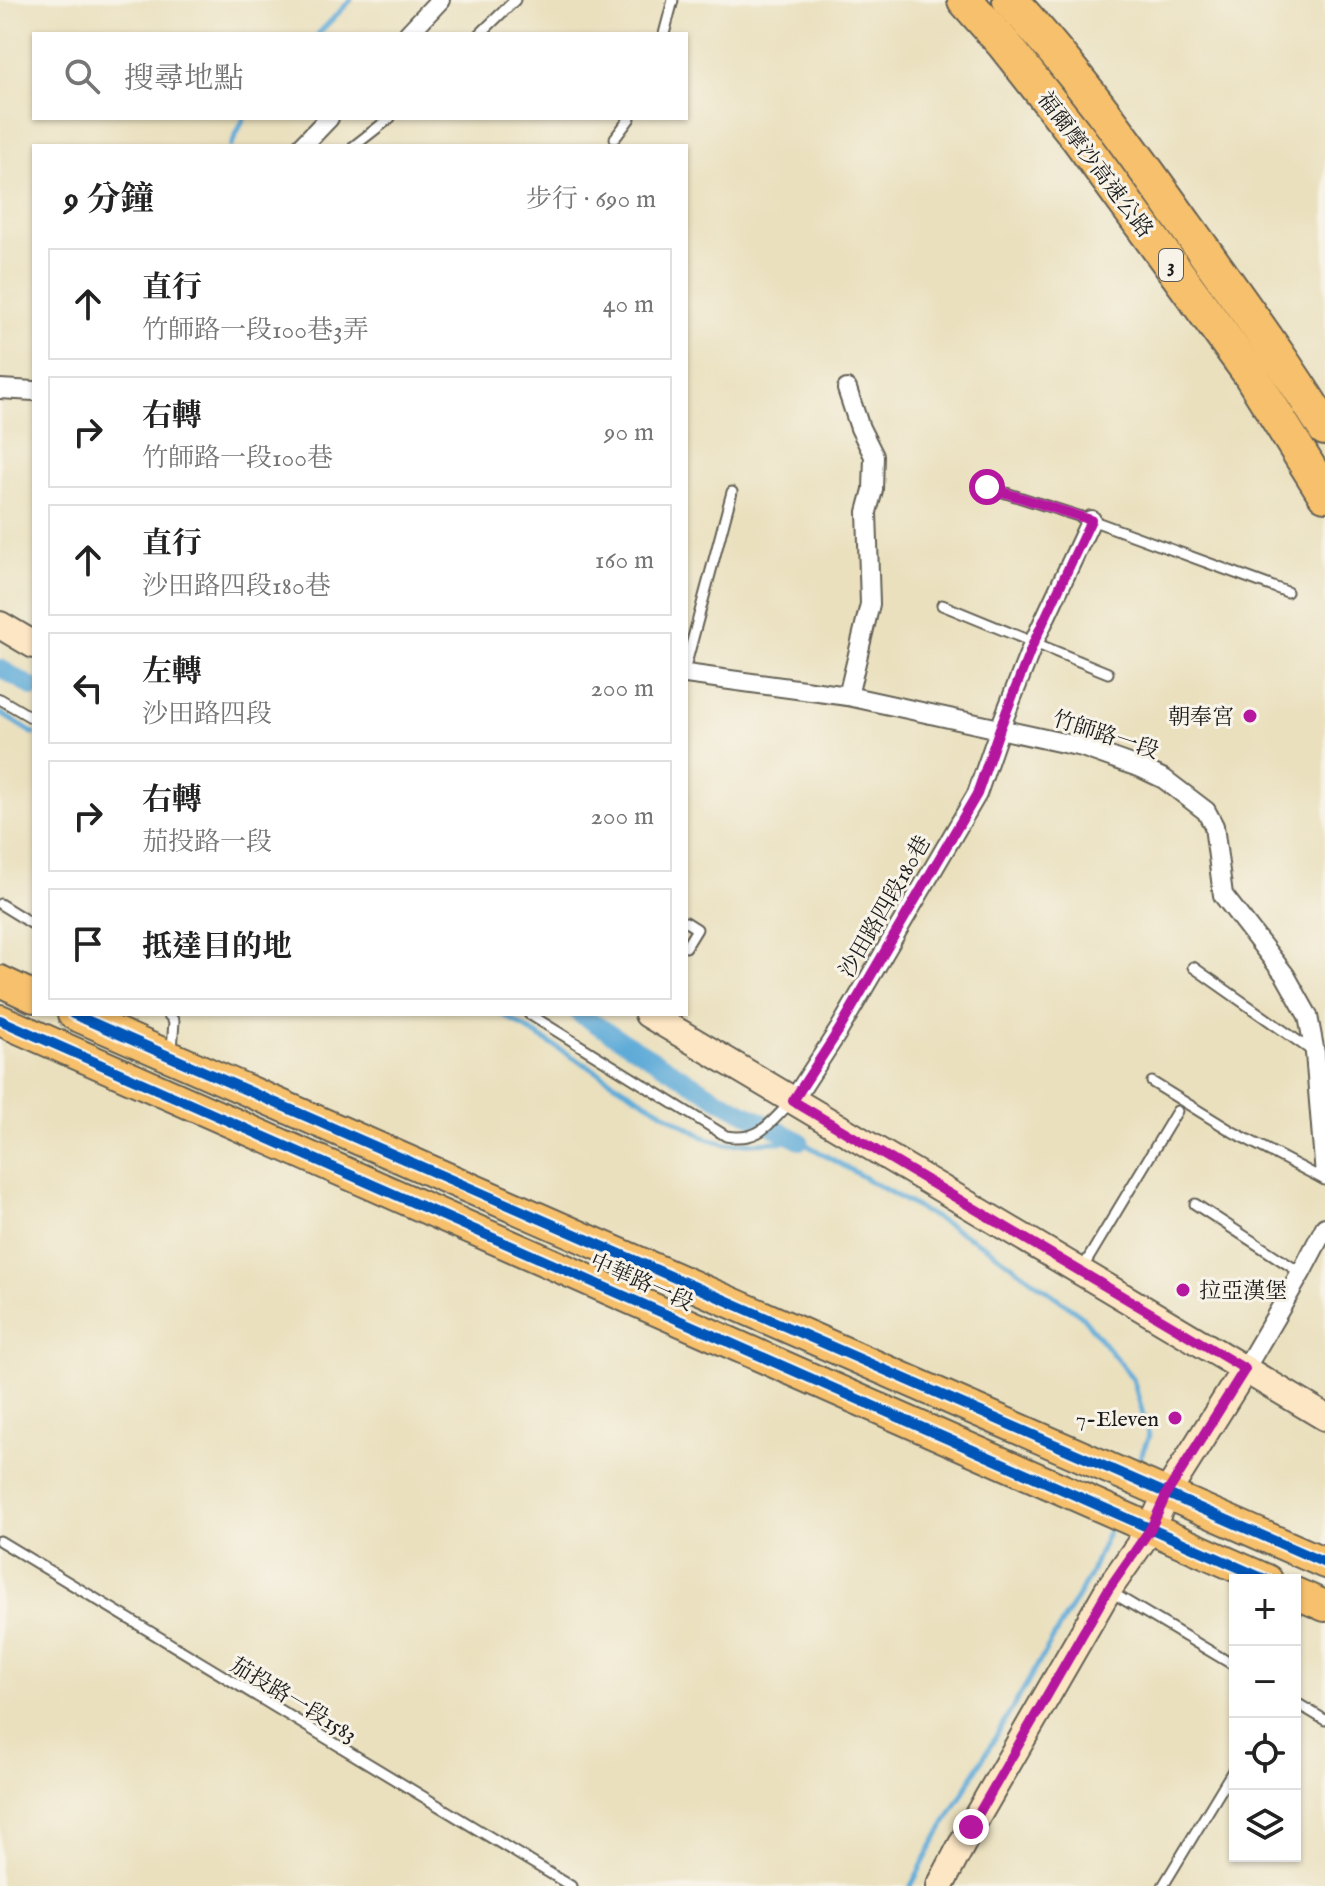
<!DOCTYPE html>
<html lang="zh-TW">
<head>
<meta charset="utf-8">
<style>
  :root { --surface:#fff; --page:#f6f6f6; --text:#222; --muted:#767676; --line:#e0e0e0 }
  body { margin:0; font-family:"IM FELL English","Noto Serif TC",serif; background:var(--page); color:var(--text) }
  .controls { position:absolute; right:24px; bottom:24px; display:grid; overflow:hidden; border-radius:0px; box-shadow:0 2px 6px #0004 }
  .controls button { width:72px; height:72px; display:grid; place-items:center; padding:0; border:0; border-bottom:2px solid var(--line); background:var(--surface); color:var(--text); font:40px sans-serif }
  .stop { position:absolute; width:24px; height:24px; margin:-18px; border:6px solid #b5179e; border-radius:50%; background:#fff }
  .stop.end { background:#b5179e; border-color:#fff; box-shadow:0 2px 8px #0008 }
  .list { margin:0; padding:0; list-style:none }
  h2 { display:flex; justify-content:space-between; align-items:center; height:104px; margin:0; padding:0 32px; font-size:34px }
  h2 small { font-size:26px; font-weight:400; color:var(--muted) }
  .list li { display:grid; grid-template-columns:52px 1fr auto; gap:24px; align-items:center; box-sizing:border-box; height:112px; margin:0 16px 16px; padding:0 16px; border:2px solid var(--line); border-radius:0px }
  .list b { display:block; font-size:30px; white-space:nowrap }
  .list p { margin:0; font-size:26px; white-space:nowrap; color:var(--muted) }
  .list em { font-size:26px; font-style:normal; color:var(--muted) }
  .icon { flex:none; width:44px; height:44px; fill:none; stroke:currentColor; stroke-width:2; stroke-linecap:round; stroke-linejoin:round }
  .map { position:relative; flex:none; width:1325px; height:1886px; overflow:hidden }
  .search { position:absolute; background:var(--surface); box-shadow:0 2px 6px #0004; left:32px; top:32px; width:656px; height:88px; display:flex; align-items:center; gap:20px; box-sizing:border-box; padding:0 28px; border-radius:0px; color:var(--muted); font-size:30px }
  .panel { position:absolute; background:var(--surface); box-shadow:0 2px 6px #0004; left:32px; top:144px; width:656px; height:872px; border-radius:0px }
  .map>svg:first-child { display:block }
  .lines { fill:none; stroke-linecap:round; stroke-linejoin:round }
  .stream { stroke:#5fabd8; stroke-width:5 }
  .canal { stroke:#5fabd8; stroke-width:18 }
  .lane-casing { stroke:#646155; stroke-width:13 }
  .street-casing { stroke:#646155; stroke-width:22 }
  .secondary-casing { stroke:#646155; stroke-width:30 }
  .primary-casing { stroke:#646155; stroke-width:34 }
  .highway-casing { stroke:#646155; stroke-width:38 }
  .lane { stroke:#fff; stroke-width:9 }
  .street { stroke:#fff; stroke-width:18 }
  .secondary { stroke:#fce6c4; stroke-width:26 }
  .primary { stroke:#f7c06c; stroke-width:30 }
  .highway { stroke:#f7c06c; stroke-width:34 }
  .cycleway-casing { stroke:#f7f3e8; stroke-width:15 }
  .cycleway { stroke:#0057b8; stroke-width:10 }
  .route { stroke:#b5179e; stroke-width:10 }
  .poi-dot { fill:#b5179e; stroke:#f7f3e8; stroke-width:3 }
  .labels { text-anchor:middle; stroke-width:6; stroke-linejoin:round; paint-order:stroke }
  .shield { fill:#f7f3e8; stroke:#5e5c59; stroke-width:2 }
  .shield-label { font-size:20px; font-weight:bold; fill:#1c1c1c }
  .street-label { font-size:22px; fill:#1c1c1c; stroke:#f7f3e8 }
  .poi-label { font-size:22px; fill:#1c1c1c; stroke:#f7f3e8; text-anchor:end }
</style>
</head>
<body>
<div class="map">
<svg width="1325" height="1886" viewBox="0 0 1325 1886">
  <rect width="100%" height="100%" fill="#f7f3e8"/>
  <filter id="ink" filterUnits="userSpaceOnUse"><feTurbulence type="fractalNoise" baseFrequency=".0125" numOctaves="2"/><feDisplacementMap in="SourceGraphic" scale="16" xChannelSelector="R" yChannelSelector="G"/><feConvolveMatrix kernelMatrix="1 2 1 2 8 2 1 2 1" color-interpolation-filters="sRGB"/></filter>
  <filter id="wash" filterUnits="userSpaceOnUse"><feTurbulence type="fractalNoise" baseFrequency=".006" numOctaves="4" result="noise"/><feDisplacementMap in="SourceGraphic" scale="32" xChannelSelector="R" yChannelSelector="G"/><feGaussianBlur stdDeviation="1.8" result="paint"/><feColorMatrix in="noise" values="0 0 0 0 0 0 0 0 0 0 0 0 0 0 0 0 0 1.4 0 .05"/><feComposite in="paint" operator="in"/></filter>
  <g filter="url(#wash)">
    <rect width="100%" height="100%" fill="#eae0be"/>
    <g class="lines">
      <g class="stream">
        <path d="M318,34L351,0"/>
        <path d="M231,146L244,118"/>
        <path d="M0,713L34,734"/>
        <path d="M502,1014L704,1137L726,1144L800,1141L988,1248L1081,1315L1133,1379L1149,1436L1135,1470"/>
        <path d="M911,1886L933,1844L1089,1577L1112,1523"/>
      </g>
      <g class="canal">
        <path d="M0,668L34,688"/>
        <path d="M579,1014L718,1099L800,1141"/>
      </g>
    </g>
  </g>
  <g filter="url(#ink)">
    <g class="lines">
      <defs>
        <g id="lane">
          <path d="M480,34L515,0"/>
          <path d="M664,34L673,0"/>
          <path d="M615,138L630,118"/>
          <path d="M354,146L390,118"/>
          <path d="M987,487L1091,520L1287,592"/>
          <path d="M942,605L1108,673"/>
          <path d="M686,664L732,492"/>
          <path d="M0,699L34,719"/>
          <path d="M0,904L34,925"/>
          <path d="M686,922L697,929L686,947"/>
          <path d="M1193,967L1315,1053"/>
          <path d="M168,1014L174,1021L172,1050"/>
          <path d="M529,1014L726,1136C759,1142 769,1124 790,1103"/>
          <path d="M1152,1082L1233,1132L1325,1180"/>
          <path d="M1195,1204L1301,1273"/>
          <path d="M1082,1269L1177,1111"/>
          <path d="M0,1541L571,1886"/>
          <path d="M1111,1592L1235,1666"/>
          <path d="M1295,1702L1325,1720"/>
          <path d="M1163,1886L1235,1767"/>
        </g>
        <g id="street">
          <path d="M408,34L440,0"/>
          <path d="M302,146L329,118"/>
          <path d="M0,389L34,391"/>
          <path d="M847,389L860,428L874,456L873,490L867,512L870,604L848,696"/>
          <path d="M686,674L848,696L1082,747L1141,768L1164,779L1206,811L1214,826L1223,895L1285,975L1308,1016L1315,1053L1325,1175"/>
          <path d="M793,1101L839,1030L977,794L1000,728L1033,644L1091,520"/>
          <path d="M1245,1369L1301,1273L1325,1227"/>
        </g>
        <g id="secondary">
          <path d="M0,625L34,645"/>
          <path d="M648,1014L1325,1417"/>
          <path d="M940,1886L971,1827L1108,1590L1151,1528L1167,1493L1245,1369"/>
        </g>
        <g id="primary">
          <path d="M0,981L34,997"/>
          <path d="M73,1014L1325,1563"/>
          <path d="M0,1020L1267,1580"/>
          <path d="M1295,1593L1325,1606"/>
        </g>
        <g id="highway">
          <path d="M965,0L1004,44L1079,139L1249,372L1325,494"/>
          <path d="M1010,0C1075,70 1131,149 1186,226C1234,293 1282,358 1325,428"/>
        </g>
      </defs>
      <use href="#lane" class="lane-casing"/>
      <use href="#street" class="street-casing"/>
      <use href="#secondary" class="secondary-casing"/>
      <use href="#primary" class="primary-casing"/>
      <use href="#highway" class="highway-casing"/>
      <use href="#lane" class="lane"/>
      <use href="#street" class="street"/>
      <use href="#secondary" class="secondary"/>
      <use href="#primary" class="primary"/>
      <use href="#highway" class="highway"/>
      <defs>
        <g id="cycleway">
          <path d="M73,1014L1325,1563"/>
          <path d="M0,1020L1267,1580"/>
        </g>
      </defs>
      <use href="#cycleway" class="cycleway-casing"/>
      <use href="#cycleway" class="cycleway"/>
    </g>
  </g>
  <g class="lines" filter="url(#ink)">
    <path class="route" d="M971,1827L1108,1590L1151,1528L1167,1493L1245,1369L793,1101L839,1030L977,794L1000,728L1033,644L1091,520L987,487"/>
  </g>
  <g class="poi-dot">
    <circle cx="1250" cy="716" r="8"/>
    <circle cx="1183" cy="1290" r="8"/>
    <circle cx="1175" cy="1418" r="8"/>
  </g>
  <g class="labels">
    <rect class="shield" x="1159" y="249" width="24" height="32" rx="6"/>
    <g class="shield-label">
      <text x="1171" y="272">3</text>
    </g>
    <g class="street-label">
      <text transform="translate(1096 164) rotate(53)" y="8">福爾摩沙高速公路</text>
      <text transform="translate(1106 734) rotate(18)" y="8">竹師路一段</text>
      <text transform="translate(884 906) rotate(-60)" y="8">沙田路四段180巷</text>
      <text transform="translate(642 1281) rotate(24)" y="8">中華路一段</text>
      <text transform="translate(294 1699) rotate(31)" y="8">茄投路一段1583</text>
    </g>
    <g class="poi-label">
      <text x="1234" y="724">朝奉宮</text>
      <text x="1199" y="1298" text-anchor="start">拉亞漢堡</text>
      <text x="1159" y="1426">7-Eleven</text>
    </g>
  </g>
</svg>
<div class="controls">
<button>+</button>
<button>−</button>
<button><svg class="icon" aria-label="locate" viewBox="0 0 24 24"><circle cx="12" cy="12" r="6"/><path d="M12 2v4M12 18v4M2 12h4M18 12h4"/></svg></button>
<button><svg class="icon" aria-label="layers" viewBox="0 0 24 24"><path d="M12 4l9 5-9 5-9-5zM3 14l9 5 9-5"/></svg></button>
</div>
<div class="stop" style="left:987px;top:487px"></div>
<div class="stop end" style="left:971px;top:1827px"></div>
<div class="search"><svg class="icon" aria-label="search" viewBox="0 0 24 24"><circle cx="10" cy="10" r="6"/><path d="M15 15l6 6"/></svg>搜尋地點</div>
<section class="panel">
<h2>9 分鐘<small>步行 · 690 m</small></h2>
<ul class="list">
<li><svg class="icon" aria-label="ahead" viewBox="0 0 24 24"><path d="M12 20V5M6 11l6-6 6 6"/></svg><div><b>直行</b><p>竹師路一段100巷3弄</p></div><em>40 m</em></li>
<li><svg class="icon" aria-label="right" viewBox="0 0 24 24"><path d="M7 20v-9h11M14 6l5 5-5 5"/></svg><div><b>右轉</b><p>竹師路一段100巷</p></div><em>90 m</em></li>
<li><svg class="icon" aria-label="ahead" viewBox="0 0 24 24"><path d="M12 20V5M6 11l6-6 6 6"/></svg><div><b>直行</b><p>沙田路四段180巷</p></div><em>160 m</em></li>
<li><svg class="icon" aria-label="left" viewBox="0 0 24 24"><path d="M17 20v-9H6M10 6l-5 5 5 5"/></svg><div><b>左轉</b><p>沙田路四段</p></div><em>200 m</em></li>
<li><svg class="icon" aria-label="right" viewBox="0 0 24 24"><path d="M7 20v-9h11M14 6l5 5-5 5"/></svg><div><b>右轉</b><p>茄投路一段</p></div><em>200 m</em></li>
<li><svg class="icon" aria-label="arrive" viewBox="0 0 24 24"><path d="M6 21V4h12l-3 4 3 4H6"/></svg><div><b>抵達目的地</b></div></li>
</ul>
</section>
</div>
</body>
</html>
